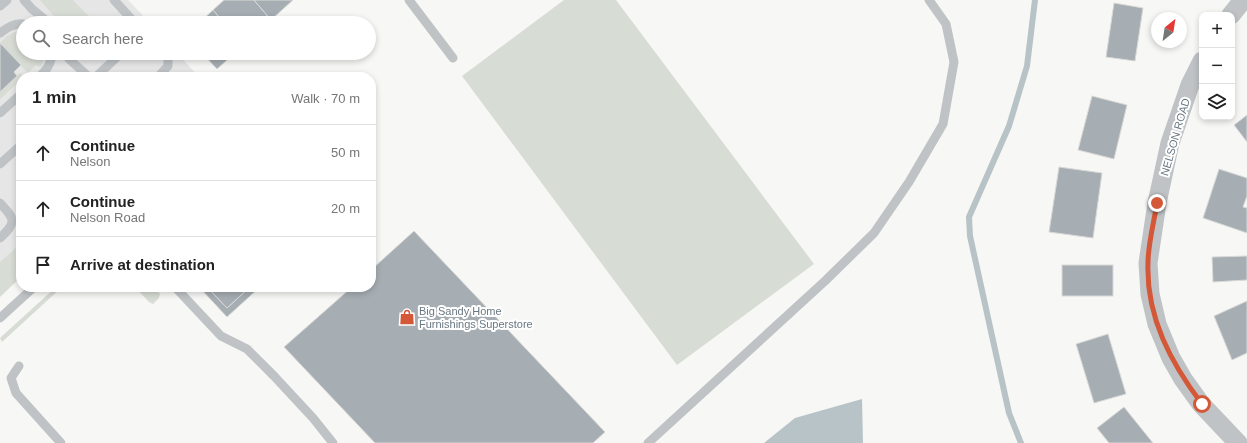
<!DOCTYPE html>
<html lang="en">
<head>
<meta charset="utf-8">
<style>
  :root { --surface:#fff; --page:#f6f6f6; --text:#222; --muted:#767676; --line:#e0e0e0 }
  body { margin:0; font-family:Arial,sans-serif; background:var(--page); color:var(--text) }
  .controls { position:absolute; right:12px; top:12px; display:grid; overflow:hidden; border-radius:8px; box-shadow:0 2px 6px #0003 }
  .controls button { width:36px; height:36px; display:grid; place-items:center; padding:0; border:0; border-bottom:1px solid var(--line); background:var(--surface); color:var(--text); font:20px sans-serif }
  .compass { position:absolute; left:1151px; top:12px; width:36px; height:36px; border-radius:50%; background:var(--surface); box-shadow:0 2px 6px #0003; rotate:30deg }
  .stop { position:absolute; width:12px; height:12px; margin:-9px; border:3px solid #d45838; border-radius:50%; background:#fff }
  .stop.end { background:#d45838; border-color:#fff; box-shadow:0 1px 4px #0008 }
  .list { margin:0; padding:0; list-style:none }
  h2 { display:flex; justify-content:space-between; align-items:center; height:52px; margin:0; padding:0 16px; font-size:17px }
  h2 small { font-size:13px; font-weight:400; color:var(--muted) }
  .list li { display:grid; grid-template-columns:26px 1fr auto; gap:12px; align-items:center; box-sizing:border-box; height:56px; padding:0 16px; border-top:1px solid var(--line) }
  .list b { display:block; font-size:15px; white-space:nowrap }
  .list p { margin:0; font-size:13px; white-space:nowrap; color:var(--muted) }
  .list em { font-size:13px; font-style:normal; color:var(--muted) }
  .icon { flex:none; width:22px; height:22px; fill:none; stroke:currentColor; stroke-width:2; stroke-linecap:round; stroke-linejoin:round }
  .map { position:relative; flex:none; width:1247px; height:443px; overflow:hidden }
  .search { position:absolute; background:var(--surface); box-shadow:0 2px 6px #0003; left:16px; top:16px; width:360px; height:44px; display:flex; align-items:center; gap:10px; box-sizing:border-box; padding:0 14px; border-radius:22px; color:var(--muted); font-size:15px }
  .panel { position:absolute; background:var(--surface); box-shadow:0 2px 6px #0003; left:16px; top:72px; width:360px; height:220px; border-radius:16px }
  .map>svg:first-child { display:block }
  .built { fill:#e5e6e5 }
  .green { fill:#d7dcd4 }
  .water { fill:#b8c3c7 }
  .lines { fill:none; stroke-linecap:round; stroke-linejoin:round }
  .stream { stroke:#b8c3c7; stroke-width:6 }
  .building { fill:#a7aeb3; stroke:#d9d9d7 }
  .lane { stroke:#bfc3c6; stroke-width:9 }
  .street { stroke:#bfc3c6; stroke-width:19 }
  .route { stroke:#d45838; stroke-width:5 }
  .labels { text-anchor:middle; stroke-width:4; stroke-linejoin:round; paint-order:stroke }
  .street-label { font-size:11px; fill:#697883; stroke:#fff }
  .poi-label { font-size:11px; fill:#697883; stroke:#fff; text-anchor:start }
</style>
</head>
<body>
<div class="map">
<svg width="1247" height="443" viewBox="0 0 1247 443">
  <rect width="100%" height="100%" fill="#f7f7f5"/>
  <path class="built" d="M0,0H128L150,23H23V53H177L199,77H21V243L0,262Z"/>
  <g class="green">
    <path d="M40,0H73L95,23H60Z"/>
    <path d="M564,0H616L814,264L677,365L462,76Z"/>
    <path d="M19,30H23V53H45L43,62L40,67L36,65L28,73L0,43L7,36Z"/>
    <path d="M20,73L24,77H21V80L0,99V92Z"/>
    <path d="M21,243V277L0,297V262Z"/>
    <path d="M56,287H62L2,342L0,338Z"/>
    <path d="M135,287H154L160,294L159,298L153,304L149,302Z"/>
  </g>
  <path class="water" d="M862,399L863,443H764L795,418Z"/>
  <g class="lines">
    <path class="stream" d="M1021,443L1009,413L970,236L969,217L1009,126L1027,66L1035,0"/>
  </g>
  <g class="building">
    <path d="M224,0H254L271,20L268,23H224L213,10Z"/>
    <path d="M254,0H293L271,20Z"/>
    <path d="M1114,3L1143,8L1135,61L1106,57Z"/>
    <path d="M213,10L224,23H199Z"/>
    <path d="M0,43L21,65L14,72L17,76L0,92Z"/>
    <path d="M202,53H235L217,69Z"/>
    <path d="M1092,96L1127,105L1114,159L1078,150Z"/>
    <path d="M1247,115V142L1234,125Z"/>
    <path d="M1059,167L1102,173L1093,238L1049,232Z"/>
    <path d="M1219,169L1247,178V196L1243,207L1247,208V233L1203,218Z"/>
    <path d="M414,231L605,432L593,443H375L284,347L352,287H371V270Z"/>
    <path d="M1247,256V280L1213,282L1212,257Z"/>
    <rect x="1062" y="265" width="51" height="31"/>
    <path d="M199,287H207L227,308L250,287H260L227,317Z"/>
    <path d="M207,287H250L227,308Z"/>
    <path d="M1247,301V353L1232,360L1214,316Z"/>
    <path d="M1108,334L1126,394L1094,403L1076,344Z"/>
    <path d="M1124,407L1153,443H1109L1097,428Z"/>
  </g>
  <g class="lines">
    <g class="lane">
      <path d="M24,0L32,9L49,23"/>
      <path d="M114,0L135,23"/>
      <path d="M409,0L453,58"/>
      <path d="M0,6L7,0"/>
      <path d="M0,33C7,28 14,23 23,24"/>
      <path d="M66,53L69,59L89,77"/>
      <path d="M39,77C47,70 51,64 52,53"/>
      <path d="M96,77L121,53"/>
      <path d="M158,77L168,66V59L164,53"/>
      <path d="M0,113L21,94"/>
      <path d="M0,164L21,145"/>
      <path d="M0,203C15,219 17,222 0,238"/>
      <path d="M175,287L221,336L247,349L274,376L313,418L333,443"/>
      <path d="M0,318L34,287"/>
      <path d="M19,366L11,378L16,393L61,443"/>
      <path d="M648,443L825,281L874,233L909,182L943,124L954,62L946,24L929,0"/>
    </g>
    <g class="street">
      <path d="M1231,15L1243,0"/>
      <path d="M1202,61L1190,85L1170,143L1157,203L1148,263L1150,294L1157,324L1171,358L1183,379L1201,404L1238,443"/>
    </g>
  </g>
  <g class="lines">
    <path class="route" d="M1157,203C1154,222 1148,244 1148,263C1146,317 1171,363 1202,404"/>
  </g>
  <defs>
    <symbol id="shop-bare" viewBox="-9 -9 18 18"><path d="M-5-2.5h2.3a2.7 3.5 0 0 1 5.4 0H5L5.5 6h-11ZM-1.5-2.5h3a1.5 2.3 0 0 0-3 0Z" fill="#d45838" stroke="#fff" stroke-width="2.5" paint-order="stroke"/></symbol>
  </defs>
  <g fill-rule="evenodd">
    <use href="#shop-bare" x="396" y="306" width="22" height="22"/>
  </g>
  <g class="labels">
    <g class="street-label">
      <text transform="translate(1175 137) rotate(-74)" y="4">NELSON ROAD</text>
    </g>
    <g class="poi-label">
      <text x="419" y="315">Big Sandy Home<tspan x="419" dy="13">Furnishings Superstore</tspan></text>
    </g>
  </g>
</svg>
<div class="controls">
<button>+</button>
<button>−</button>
<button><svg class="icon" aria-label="layers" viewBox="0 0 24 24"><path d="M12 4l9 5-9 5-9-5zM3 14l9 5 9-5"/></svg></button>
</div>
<svg class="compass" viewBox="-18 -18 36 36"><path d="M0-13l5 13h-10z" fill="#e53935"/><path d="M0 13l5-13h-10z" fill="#767676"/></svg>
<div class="stop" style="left:1202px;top:404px"></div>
<div class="stop end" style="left:1157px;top:203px"></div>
<div class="search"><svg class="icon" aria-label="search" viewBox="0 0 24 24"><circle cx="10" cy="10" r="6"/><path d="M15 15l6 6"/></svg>Search here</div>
<section class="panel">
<h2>1 min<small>Walk · 70 m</small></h2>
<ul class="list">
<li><svg class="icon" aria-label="ahead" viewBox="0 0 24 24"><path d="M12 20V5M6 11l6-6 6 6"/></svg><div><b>Continue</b><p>Nelson</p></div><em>50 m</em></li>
<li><svg class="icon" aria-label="ahead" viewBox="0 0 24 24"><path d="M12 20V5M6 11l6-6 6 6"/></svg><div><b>Continue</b><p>Nelson Road</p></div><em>20 m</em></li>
<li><svg class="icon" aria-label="arrive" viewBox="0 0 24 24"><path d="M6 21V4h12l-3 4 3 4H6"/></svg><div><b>Arrive at destination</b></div></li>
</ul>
</section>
</div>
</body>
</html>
